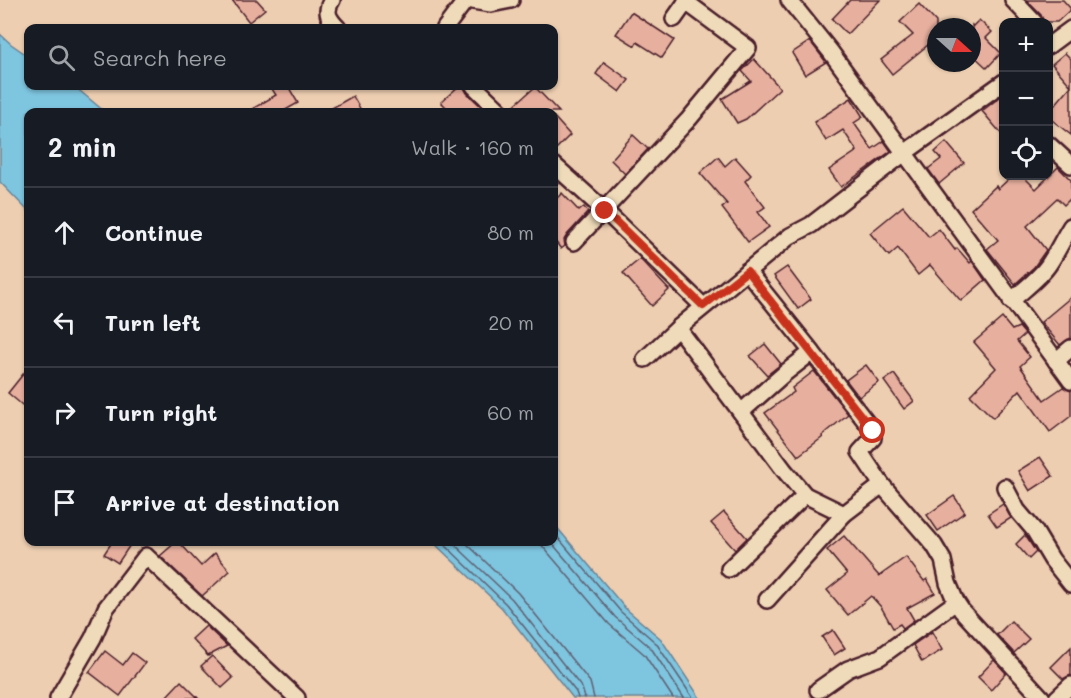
<!DOCTYPE html>
<html lang="en">
<head>
<meta charset="utf-8">
<style>
  :root { --surface:#171b24; --page:#242831; --text:#f1f3f6; --muted:#9ea1a6; --line:#363941 }
  body { margin:0; font-family:Mali,sans-serif; background:var(--page); color:var(--text) }
  .controls { position:absolute; right:18px; top:18px; display:grid; overflow:hidden; border-radius:12px; box-shadow:0 2px 4px #0004 }
  .controls button { width:54px; height:54px; display:grid; place-items:center; padding:0; border:0; border-bottom:2px solid var(--line); background:var(--surface); color:var(--text); font:30px sans-serif }
  .compass { position:absolute; left:927px; top:18px; width:54px; height:54px; border-radius:50%; background:var(--surface); box-shadow:0 2px 4px #0004; rotate:111deg }
  .stop { position:absolute; width:18px; height:18px; margin:-14px; border:4px solid #c8321e; border-radius:50%; background:#fff }
  .stop.end { background:#c8321e; border-color:#fff; box-shadow:0 2px 6px #0008 }
  .list { margin:0; padding:0; list-style:none }
  h2 { display:flex; justify-content:space-between; align-items:center; height:78px; margin:0; padding:0 24px; font-size:26px }
  h2 small { font-size:20px; font-weight:400; color:var(--muted) }
  .list li { display:grid; grid-template-columns:39px 1fr auto; gap:18px; align-items:center; box-sizing:border-box; height:90px; padding:0 24px; border-top:2px solid var(--line) }
  .list b { display:block; font-size:22px; white-space:nowrap }
  .list em { font-size:20px; font-style:normal; color:var(--muted) }
  .icon { flex:none; width:33px; height:33px; fill:none; stroke:currentColor; stroke-width:2; stroke-linecap:round; stroke-linejoin:round }
  .map { position:relative; flex:none; width:1071px; height:698px; overflow:hidden }
  .search { position:absolute; background:var(--surface); box-shadow:0 2px 4px #0004; left:24px; top:24px; width:534px; height:66px; display:flex; align-items:center; gap:15px; box-sizing:border-box; padding:0 21px; border-radius:12px; color:var(--muted); font-size:22px }
  .panel { position:absolute; background:var(--surface); box-shadow:0 2px 4px #0004; left:24px; top:108px; width:534px; height:438px; border-radius:12px }
  .map>svg:first-child { display:block }
  .water { fill:#7ec5df; stroke:#698397; stroke-width:1.5 }
  .lines { fill:none; stroke-linecap:round; stroke-linejoin:round }
  .shore { stroke:#5f6173; stroke-width:1.5 }
  .building { fill:#e7af9e; stroke:#4a1f2b; stroke-width:1.5 }
  .minor-casing { stroke:#4a1f2b; stroke-width:20 }
  .minor { stroke:#efdbb9; stroke-width:15 }
  .route { stroke:#c8321e; stroke-width:8 }
</style>
</head>
<body>
<div class="map">
<svg width="1071" height="698" viewBox="0 0 1071 698">
  <rect width="100%" height="100%" fill="#edceb1"/>
  <filter id="ink" filterUnits="userSpaceOnUse"><feTurbulence type="fractalNoise" baseFrequency=".0167" numOctaves="2"/><feDisplacementMap in="SourceGraphic" scale="12" xChannelSelector="R" yChannelSelector="G"/><feConvolveMatrix kernelMatrix="1 2 1 2 8 2 1 2 1" color-interpolation-filters="sRGB"/></filter>
  <g filter="url(#ink)">
    <g class="water">
      <path d="M0,34L11,44L28,56V86H74L105,112H28V211L0,182Z"/>
      <path d="M554,524L625,608L661,639L700,698H573L502,608L433,542H554Z"/>
    </g>
    <g class="lines">
      <g class="shore">
        <path d="M554,533L621,612L656,643L693,698"/>
        <path d="M442,542L506,604L576,692L578,698"/>
        <path d="M452,542L512,599L582,688L585,698"/>
        <path d="M465,542L518,593L590,682L594,698"/>
        <path d="M539,542L609,624L644,654L673,698"/>
        <path d="M551,542L615,617L651,648L684,698"/>
      </g>
    </g>
    <g class="building">
      <path d="M232,0H257L265,9L249,22Z"/>
      <path d="M850,0H880L847,34L832,19Z"/>
      <path d="M1026,0H1063L1071,9L1057,22H1043L1041,15Z"/>
      <path d="M919,4L936,22V53L928,45L892,74L881,60L913,35L900,22Z"/>
      <path d="M631,12L674,40L662,58L637,42L635,46L616,34Z"/>
      <path d="M979,20L992,32L986,38L1001,53L987,68L972,54V25L973,26Z"/>
      <path d="M810,41L826,62L805,75L792,53Z"/>
      <path d="M1065,53L1071,59V135L1048,117V113L1071,86L1052,64Z"/>
      <path d="M754,59L780,88L746,119L737,123L722,99L751,81L742,71Z"/>
      <path d="M604,62L629,80L620,92L596,74Z"/>
      <path d="M270,86H288L298,103L282,112H247L276,95Z"/>
      <path d="M459,86H463L467,93L487,112H451L441,102Z"/>
      <path d="M535,87L559,112H511L510,109Z"/>
      <path d="M1004,94V137L982,111Z"/>
      <path d="M353,96L362,112H325Z"/>
      <path d="M851,98L863,117L854,123L872,149L884,141L891,151L841,187L829,170L857,151L843,130L826,141L814,122Z"/>
      <path d="M554,117L570,135L554,151Z"/>
      <path d="M633,135L648,149L625,174L611,160Z"/>
      <path d="M946,142L964,163L939,184L928,169L941,159L935,152Z"/>
      <path d="M718,157L725,166L735,157L751,175L745,181L765,207L758,212L769,227L748,242L722,208L727,204L700,173Z"/>
      <path d="M1058,167L1071,180V198L1064,205L1057,198L1027,226L1046,250L1034,267L1015,284L987,249L998,240L971,209L996,186L998,189L1012,176H1023L1036,189Z"/>
      <path d="M562,193L579,211L584,207L588,212L567,235L564,240L565,246L561,249L554,240V201Z"/>
      <path d="M903,206L929,237L939,229L955,250L957,248L970,263L972,261L985,280L961,301L930,265L918,275L898,248L889,256L870,233Z"/>
      <path d="M640,259L669,290L652,306L623,273Z"/>
      <path d="M787,267L811,299L798,309L774,276Z"/>
      <path d="M1071,297V338L1060,345L1041,322Z"/>
      <path d="M1002,318L1012,330L1019,327L1025,334L1017,341L1030,357L1020,366L1044,400L1063,387L1071,391V416L1050,432L1020,390L993,418L970,395L996,368L974,342Z"/>
      <path d="M765,344L781,364L767,375L750,356Z"/>
      <path d="M866,365L879,382L859,397L846,380Z"/>
      <path d="M28,368V410L8,393Z"/>
      <path d="M814,371L848,414L822,436L823,437L798,456L765,413L794,392L792,388Z"/>
      <path d="M894,374L914,401L904,409L884,381Z"/>
      <path d="M1040,457L1053,476L1030,491L1018,471Z"/>
      <path d="M954,496L965,512L938,531L927,515Z"/>
      <path d="M1003,504L1011,518L997,527L988,514Z"/>
      <path d="M724,512L747,538L735,550L711,523Z"/>
      <path d="M1025,535L1036,552L1029,559L1016,544Z"/>
      <path d="M844,536L879,576L906,557L924,581L927,579L935,593L907,608L914,620L903,628L900,624L893,628L881,607L871,596L848,615L827,590L847,574L827,550Z"/>
      <path d="M112,542H132L118,563L104,554Z"/>
      <path d="M176,542H179L201,566L215,553L230,571L202,596L160,556Z"/>
      <path d="M1011,621L1029,639L1014,653L997,635Z"/>
      <path d="M206,626L227,646L208,656L192,639Z"/>
      <path d="M833,630L845,648L834,655L822,637Z"/>
      <path d="M932,632L942,650L922,662L913,645Z"/>
      <path d="M1071,647V675L1063,679L1051,667Z"/>
      <path d="M105,651L123,665L132,653L145,663L120,696L89,672Z"/>
      <path d="M212,656L233,678L222,688L201,666Z"/>
      <path d="M994,660L1006,673L991,690L978,677Z"/>
      <path d="M181,681L198,698H165Z"/>
    </g>
    <g class="lines">
      <defs>
        <g id="minor">
          <path d="M332,0C324,12 329,19 338,28"/>
          <path d="M789,0L830,51L1071,381"/>
          <path d="M1013,0L1034,22"/>
          <path d="M674,19L686,2"/>
          <path d="M445,28L466,0L491,4L511,0"/>
          <path d="M1048,46L1071,29"/>
          <path d="M474,86L501,112"/>
          <path d="M1048,144L1071,165"/>
          <path d="M554,165L605,211L703,306"/>
          <path d="M574,242L689,119L748,48L686,2V0"/>
          <path d="M1011,301C1024,289 1040,278 1049,264C1057,252 1063,239 1071,226"/>
          <path d="M812,352L873,431V438L860,452L882,485"/>
          <path d="M645,359L678,328"/>
          <path d="M1056,361L1071,348"/>
          <path d="M741,412L785,373L812,352L747,271"/>
          <path d="M1005,487L1017,510L1034,530L1052,560L1071,584"/>
          <path d="M844,514L805,495L784,470L678,328L790,236L811,225L903,154L1004,82"/>
          <path d="M729,569L805,495"/>
          <path d="M767,600L844,514L882,485L934,545L943,560L948,583L956,602L962,611L1042,698"/>
          <path d="M818,690L848,669L880,657L956,602"/>
          <path d="M58,698L93,638L106,608L146,556L297,698"/>
          <path d="M1057,698L1071,685"/>
        </g>
      </defs>
      <use href="#minor" class="minor-casing"/>
      <use href="#minor" class="minor"/>
    </g>
  </g>
  <g class="lines" filter="url(#ink)">
    <path class="route" d="M605,211L703,306L747,271L873,431"/>
  </g>
</svg>
<div class="controls">
<button>+</button>
<button>−</button>
<button><svg class="icon" aria-label="locate" viewBox="0 0 24 24"><circle cx="12" cy="12" r="6"/><path d="M12 2v4M12 18v4M2 12h4M18 12h4"/></svg></button>
</div>
<svg class="compass" viewBox="-18 -18 36 36"><path d="M0-13l5 13h-10z" fill="#e53935"/><path d="M0 13l5-13h-10z" fill="#9ea1a6"/></svg>
<div class="stop" style="left:873px;top:431px"></div>
<div class="stop end" style="left:605px;top:211px"></div>
<div class="search"><svg class="icon" aria-label="search" viewBox="0 0 24 24"><circle cx="10" cy="10" r="6"/><path d="M15 15l6 6"/></svg>Search here</div>
<section class="panel">
<h2>2 min<small>Walk · 160 m</small></h2>
<ul class="list">
<li><svg class="icon" aria-label="ahead" viewBox="0 0 24 24"><path d="M12 20V5M6 11l6-6 6 6"/></svg><div><b>Continue</b></div><em>80 m</em></li>
<li><svg class="icon" aria-label="left" viewBox="0 0 24 24"><path d="M17 20v-9H6M10 6l-5 5 5 5"/></svg><div><b>Turn left</b></div><em>20 m</em></li>
<li><svg class="icon" aria-label="right" viewBox="0 0 24 24"><path d="M7 20v-9h11M14 6l5 5-5 5"/></svg><div><b>Turn right</b></div><em>60 m</em></li>
<li><svg class="icon" aria-label="arrive" viewBox="0 0 24 24"><path d="M6 21V4h12l-3 4 3 4H6"/></svg><div><b>Arrive at destination</b></div></li>
</ul>
</section>
</div>
</body>
</html>
